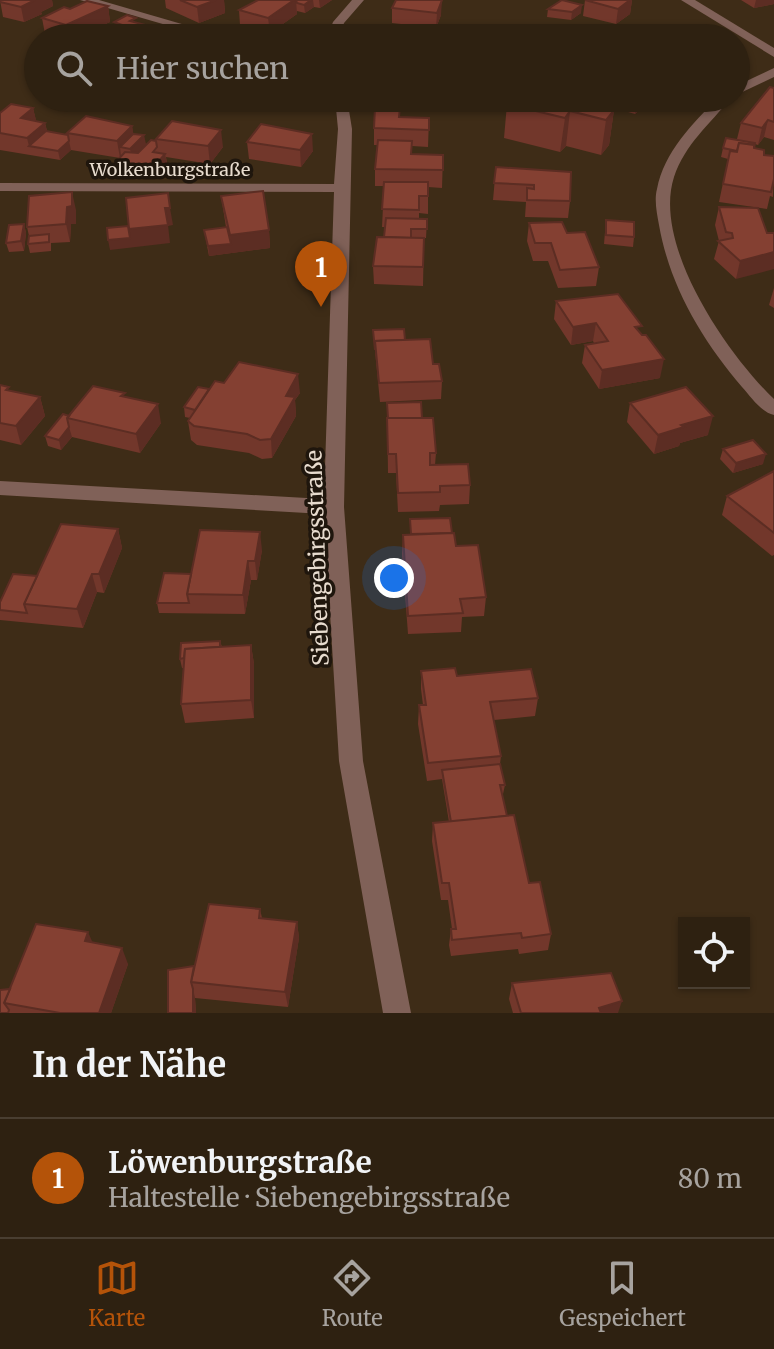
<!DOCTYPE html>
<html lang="de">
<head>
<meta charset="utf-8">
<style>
  :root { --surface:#2e2111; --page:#36291a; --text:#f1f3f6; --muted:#a7a39f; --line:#493e31; --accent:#b45309 }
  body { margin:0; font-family:Merriweather,serif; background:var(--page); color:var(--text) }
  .controls { position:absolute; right:24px; bottom:24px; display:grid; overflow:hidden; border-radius:0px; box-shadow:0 2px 6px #0004 }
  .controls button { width:72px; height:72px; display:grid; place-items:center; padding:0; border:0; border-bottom:2px solid var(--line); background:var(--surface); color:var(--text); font:40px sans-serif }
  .you { position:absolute; left:394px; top:578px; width:28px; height:28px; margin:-20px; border:6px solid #fff; border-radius:50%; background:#1a73e8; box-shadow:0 0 0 12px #1a73e833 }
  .badge { display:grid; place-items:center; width:52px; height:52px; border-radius:50%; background:var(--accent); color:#fff; font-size:26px; font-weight:700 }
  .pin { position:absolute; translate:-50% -66px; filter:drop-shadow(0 2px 4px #0008) }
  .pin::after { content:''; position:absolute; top:42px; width:28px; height:24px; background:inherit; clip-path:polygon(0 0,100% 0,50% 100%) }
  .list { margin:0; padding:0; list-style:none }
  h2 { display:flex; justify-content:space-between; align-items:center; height:104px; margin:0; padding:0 32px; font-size:34px }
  h2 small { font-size:26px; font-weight:400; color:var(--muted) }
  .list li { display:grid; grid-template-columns:52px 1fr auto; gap:24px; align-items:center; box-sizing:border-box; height:120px; padding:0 32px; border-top:2px solid var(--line) }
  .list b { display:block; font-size:30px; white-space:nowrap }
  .list p { margin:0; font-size:26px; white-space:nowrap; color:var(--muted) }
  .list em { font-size:26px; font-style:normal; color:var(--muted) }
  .icon { flex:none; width:44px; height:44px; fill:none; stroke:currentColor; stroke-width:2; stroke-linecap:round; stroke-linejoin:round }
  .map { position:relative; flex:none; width:774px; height:1013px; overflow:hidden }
  .search { position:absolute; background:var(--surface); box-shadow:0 2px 6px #0004; left:24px; right:24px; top:24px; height:88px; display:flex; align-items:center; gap:20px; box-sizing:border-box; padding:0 28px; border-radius:44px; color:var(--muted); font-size:30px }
  .sheet { height:224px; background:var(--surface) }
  nav { display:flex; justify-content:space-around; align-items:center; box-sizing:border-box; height:112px; border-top:2px solid var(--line); background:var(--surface); font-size:22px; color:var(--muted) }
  nav a { display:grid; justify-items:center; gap:4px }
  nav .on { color:var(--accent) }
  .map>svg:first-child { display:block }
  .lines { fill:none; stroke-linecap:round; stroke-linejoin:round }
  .minor { fill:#806158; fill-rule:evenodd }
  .wall { fill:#72372b }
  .shaded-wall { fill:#5c2d23 }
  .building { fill:#844032; stroke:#5c2d23; stroke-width:2 }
  .labels { text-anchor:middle; stroke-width:7; stroke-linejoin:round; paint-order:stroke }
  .far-street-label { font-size:18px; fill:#e8dccf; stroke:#1f160d }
  .street-label { font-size:22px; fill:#e8dccf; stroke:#1f160d }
</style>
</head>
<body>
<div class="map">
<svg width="774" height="1013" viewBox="0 0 774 1013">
  <rect width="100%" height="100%" fill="#3e2c17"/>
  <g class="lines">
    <g class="minor">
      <path d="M80,0H99L230,38H211Z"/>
      <path d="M352,0H364L344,23L339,38H327L333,22Z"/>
      <path d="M681,0H695L774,48V57Z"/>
      <path d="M774,68V77L736,95V86Z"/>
      <path d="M335,98H347L352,129L344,507L363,761L411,1013H383L339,761L324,514L0,495V481L324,499L334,192L0,191V183L334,184L338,129Z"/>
      <path d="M718,98H731C710,124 685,144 674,177C652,245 727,354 774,399V415C761,412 751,397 742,387C702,340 670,287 659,225C657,214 654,200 657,189C664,152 693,123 718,98Z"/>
    </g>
  </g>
  <g class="wall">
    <path d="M0,0H52L53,6L41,12L42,14L24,22L3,17Z"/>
    <path d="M165,0H224L225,13L199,23L166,8Z"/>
    <path d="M258,0H332L320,8L314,7L305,13L297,11V14L270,33L240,25L239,10Z"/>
    <path d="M396,0L441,15L436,28L392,23V8Z"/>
    <path d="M585,0H632L630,14L616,24L583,16Z"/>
    <path d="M741,0H774V4L754,8Z"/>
    <path d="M108,6L110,22L74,38H59L45,34L42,18L70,9Z"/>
    <path d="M548,9L581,13L571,20L547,17Z"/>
    <path d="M669,27L701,38H667Z"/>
    <path d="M774,88V140L764,137L758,145L755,144L754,149L764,155L774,156L773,197L770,196L767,209L719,202L728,159L721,157L723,148L737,139L741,123Z"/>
    <path d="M370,98H394V101L371,102Z"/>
    <path d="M513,98H654L635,114L607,106L606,109L614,110L609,145L601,155L566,146L560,152L504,138L507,104Z"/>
    <path d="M400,107V118H429L428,147L412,146V154L443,155L442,188L428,187V214L419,213V219H427L426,238H424L423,286L374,284L373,266L384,237L385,227H382L384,186H375V169L378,145H374V128Z"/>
    <path d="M33,108L36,121L45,123L47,131L68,135L67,133L132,126L133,134L146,144L137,153H138L156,141V139L223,147L210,164L166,157L167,163L154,178L117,172L115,163L120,158L71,150L60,160L0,150V113Z"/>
    <path d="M247,142L313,151L301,167L249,159Z"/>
    <path d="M496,167L570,201L568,218L525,217L526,202L493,200Z"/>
    <path d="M221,196L269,230L270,248L209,256L204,230L226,227Z"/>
    <path d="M719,207L767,233L736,279L714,259L719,241L715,225Z"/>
    <path d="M76,210V224H71L70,242L51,243V251L30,253L28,244L29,236L27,227Z"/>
    <path d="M606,220L634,237L633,247L604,244Z"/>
    <path d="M529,223L567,233L599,267L596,286L558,288L548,261H533L527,241Z"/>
    <path d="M24,224L26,233L24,251L9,252L6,243Z"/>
    <path d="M774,288V308L769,305Z"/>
    <path d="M556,301L640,333L660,378L599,389L582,363L585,345L594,343L593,341L571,345L554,319Z"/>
    <path d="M373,330L405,340L433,364L442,381L441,399L380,402Z"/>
    <path d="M0,385L10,391L40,397L45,416L21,445L0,440Z"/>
    <path d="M209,389L300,393L295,400L296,416L272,458L262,459L249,453L197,445L191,440L188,421L190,418L185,417L184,407Z"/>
    <path d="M126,397L161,423L140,453L72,437L61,450L48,446L45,436L69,416Z"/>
    <path d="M387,403L422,418L436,453L435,465L470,485L469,504L440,505L439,511L398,512L396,473H388Z"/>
    <path d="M630,403L708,435L680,443L679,446L654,454L627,422Z"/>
    <path d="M723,449L763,464L733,473L720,459Z"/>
    <path d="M774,471V555L772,556L722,515L727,496Z"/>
    <path d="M410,519L452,533L456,546L486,597L484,616L462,617L461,632L408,634L402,554L403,535H410Z"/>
    <path d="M118,529L122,548L104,593L97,592L83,628L0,620V602L37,576Z"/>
    <path d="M262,550L257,580H251L245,614L159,613L157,603L191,574Z"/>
    <path d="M220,641L222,647L251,645L254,664V718L185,723L181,704L184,668H182L180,659Z"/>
    <path d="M421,671L457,676L538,698L535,716L494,720L501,756L500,764L505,785L503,794H502L507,816L529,883L551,934L548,950L519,954L518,949L451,956L449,945L451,929H452L448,900H441L432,841L433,823L449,822L442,779L427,781L418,724L419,705H423L421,689Z"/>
    <path d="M260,909L262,918L297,922L299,938L288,1007L195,998L196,1013H168L194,966Z"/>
    <path d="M93,943L128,964L111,1013H0L10,989Z"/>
    <path d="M512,983L618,1013H513L509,999Z"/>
  </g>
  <g class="shaded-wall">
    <path d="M35,0H52L53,6L41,12L42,14L24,22L21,7Z"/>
    <path d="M216,0H224L225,13L199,23L197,7Z"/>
    <path d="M294,0H296L297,14L270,33L268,18Z"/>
    <path d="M311,0H313L314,7L305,13L304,5Z"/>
    <path d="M319,0H332L320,8Z"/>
    <path d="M442,0L441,15L436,28L437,13Z"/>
    <path d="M630,0H632L630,14L616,24L618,9Z"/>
    <path d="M756,0H774V4L754,8Z"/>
    <path d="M582,5L581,13L571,20L572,12Z"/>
    <path d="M108,6L110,22L74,38H68L66,25Z"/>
    <path d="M153,27L154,38H134Z"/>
    <path d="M605,98H608L605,120L598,107Z"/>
    <path d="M638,98H654L635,114Z"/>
    <path d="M33,108L37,124L21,118Z"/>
    <path d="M614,110L609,145L601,155L606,120Z"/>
    <path d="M570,111L566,146L560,152L565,118Z"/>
    <path d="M768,120L764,137L758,145L762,128Z"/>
    <path d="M45,123L49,139L29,146L27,138Z"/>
    <path d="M132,126L135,142L120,147L121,156L120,158L117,141Z"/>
    <path d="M221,130L223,147L210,164L208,146Z"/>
    <path d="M312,134L313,151L301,167L300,150Z"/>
    <path d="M144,135L146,144L132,158L130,149Z"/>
    <path d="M69,141L71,150L60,160L58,151Z"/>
    <path d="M165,154L167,163L154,178L152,169Z"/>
    <path d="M72,192L76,210V224H71L70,242L66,224L67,207Z"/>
    <path d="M165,208H170L173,225L168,226Z"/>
    <path d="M24,224L26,233L24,251L21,241Z"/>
    <path d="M168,225L170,243L110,250L108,240L129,229Z"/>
    <path d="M269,230L270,248L209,256L208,246L231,244L230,235Z"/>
    <path d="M774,252V269L736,279L740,261Z"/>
    <path d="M596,323L593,341L571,345L573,327Z"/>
    <path d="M664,359L660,378L599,389L602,370Z"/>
    <path d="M298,374L300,393L295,400L296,416L272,458L271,439L286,396Z"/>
    <path d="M40,397L45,416L21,445L16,426Z"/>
    <path d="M158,404L161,423L140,453L136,434Z"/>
    <path d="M713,416L708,435L680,443L679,446L654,454L658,435L681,425Z"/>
    <path d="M69,427L72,437L61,450L59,440Z"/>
    <path d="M766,454L763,464L733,473L736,463Z"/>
    <path d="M118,529L122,548L104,593L99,574Z"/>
    <path d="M260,532L262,550L257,580L255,561Z"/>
    <path d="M248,561L251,580L245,614L243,595Z"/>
    <path d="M92,574L97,592L83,628L77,609Z"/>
    <path d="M251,645L254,664V718L251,700Z"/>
    <path d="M297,922L299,938L288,1007L285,992Z"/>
    <path d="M88,932L95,948L85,941Z"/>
    <path d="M122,948L128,964L111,1013H99Z"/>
    <path d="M193,989L195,998L196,1013H193Z"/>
    <path d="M622,1001L618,1013H597L599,1008Z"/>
  </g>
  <g class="building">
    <path d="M1,0H35L21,7L0,2Z"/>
    <path d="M180,0H216L197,7Z"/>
    <path d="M258,0H294L268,18L239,10Z"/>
    <path d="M296,0H311L304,5L297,3Z"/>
    <path d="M396,0H442L437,13L392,8Z"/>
    <path d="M562,0L582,5L572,12L548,9Z"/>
    <path d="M585,0H630L618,9Z"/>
    <path d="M87,1L108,6L66,25L42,18L64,7L70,9Z"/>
    <path d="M127,15L136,18L130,21L153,27L134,38L100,37L122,25L114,22Z"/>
    <path d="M669,27H695L701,38H674Z"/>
    <path d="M364,28L411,30V38H363Z"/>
    <path d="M770,87L774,88V122L768,120L762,128L741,123Z"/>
    <path d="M513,98H605L598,107L614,110L606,120L570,111L565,118L507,104Z"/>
    <path d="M11,104L33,108L21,118L45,123L27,138L0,133V113Z"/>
    <path d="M375,107H400L399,117L429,118V130L374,128Z"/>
    <path d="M86,116L132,126L117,141L67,133Z"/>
    <path d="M172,121L221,130L208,146L156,139Z"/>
    <path d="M261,124L312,134L300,150L247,142Z"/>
    <path d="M46,131L68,135L69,141L58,151L29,146Z"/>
    <path d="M133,134L144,135L130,149L120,147Z"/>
    <path d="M726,138L755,143L754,149V145L739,143L737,151L723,148Z"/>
    <path d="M151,140L156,141L157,147L153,152L165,154L152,169L115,163L125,152L138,153Z"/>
    <path d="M378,140L412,141L411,154L443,155V170L375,169Z"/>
    <path d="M739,143L754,145V148L764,150V155L774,156V179L771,192L723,184L730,151L737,152Z"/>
    <path d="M496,167L571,172L570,201L527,200V188L534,189V185L494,183Z"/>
    <path d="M384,182H428V196H419V210L382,209Z"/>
    <path d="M263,191L269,230L230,235L221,196Z"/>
    <path d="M72,192V206L67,207L66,224L27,227L29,196Z"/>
    <path d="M168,193L170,208H165L168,225L129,229L126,198Z"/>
    <path d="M719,207L758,208L767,233H774V252L740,261L718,241L733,238L732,233L726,232Z"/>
    <path d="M386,218L427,219V229H411V238L384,237Z"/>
    <path d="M606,220L634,222V237L606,235Z"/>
    <path d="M562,222L567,233L585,232L599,267L560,270L551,243H535L529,223Z"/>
    <path d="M24,224L21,241L6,243L9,225Z"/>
    <path d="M128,226L130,238L108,240L107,228Z"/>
    <path d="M227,227L231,244L208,246L204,230Z"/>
    <path d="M49,234V242L28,244L29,236Z"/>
    <path d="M377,237L424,238L423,267L373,266Z"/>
    <path d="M618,294L642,326L635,327L642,335H646L664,359L602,370L585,345L608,341L596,323L573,327L556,301Z"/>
    <path d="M404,329L405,340L375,341V350L373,330Z"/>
    <path d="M430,339L433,364H439L442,381L379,383L375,341Z"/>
    <path d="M239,362L298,374L286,396L295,397L271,439L260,440L247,434L194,426L188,421L215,381L224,383Z"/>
    <path d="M0,385L9,387L6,390L40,397L16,426L0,423Z"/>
    <path d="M93,386L125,393L121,396L158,404L136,434L67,418Z"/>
    <path d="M198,387L209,389L195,410L184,407Z"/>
    <path d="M686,387L713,416L681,425L684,427L658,435L630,403Z"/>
    <path d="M421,402L422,418H388L387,403Z"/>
    <path d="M63,414L69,416L67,418L69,427L59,440L45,436Z"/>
    <path d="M387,418H433L436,453H430V465L468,464L470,485L440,486V492L398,493L396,454H388Z"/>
    <path d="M753,440L766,454L736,463L723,449Z"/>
    <path d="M774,471V533L727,496Z"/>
    <path d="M450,518L452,533L411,534L410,519Z"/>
    <path d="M61,524L118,529L99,574H92L77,609L24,604Z"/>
    <path d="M200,530L260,532L255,561H248L243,595L187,594Z"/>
    <path d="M454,533L456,546L478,545L486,597L460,599L463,613L408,616L403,535Z"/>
    <path d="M164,573L191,574L187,594L189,603H157Z"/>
    <path d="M13,574L37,576L24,604L27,613L0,610V602Z"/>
    <path d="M220,641V647L185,649L184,658L180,659L181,643Z"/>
    <path d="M251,645V700L181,704L185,649Z"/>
    <path d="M455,668L457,676L531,669L538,698L490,702L501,756L428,763L419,705H426L421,671Z"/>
    <path d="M500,764L505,785H500L507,816L451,822L442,770Z"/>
    <path d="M514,815L529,883L540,882L551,934L522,938L521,933L452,940L451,929H456L449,883H442L433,823Z"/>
    <path d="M209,904L260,909L259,918L297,922L285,992L191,982Z"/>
    <path d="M36,924L88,932L85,941L122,948L99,1013H60L4,1003Z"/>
    <path d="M194,966L191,982L193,989V1013H168V970Z"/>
    <path d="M611,973L622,1001L599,1008L601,1013H521L512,983Z"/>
    <path d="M10,989L4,1003L9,1010L8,1013H0V990Z"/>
  </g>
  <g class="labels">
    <g class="far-street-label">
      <text x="170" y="176">Wolkenburgstraße</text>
    </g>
    <g class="street-label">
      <text transform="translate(317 558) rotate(-92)" y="8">Siebengebirgsstraße</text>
    </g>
  </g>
</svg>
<div class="controls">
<button><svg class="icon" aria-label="locate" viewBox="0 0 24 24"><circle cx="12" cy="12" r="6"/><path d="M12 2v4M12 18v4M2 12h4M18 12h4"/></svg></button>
</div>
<div class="you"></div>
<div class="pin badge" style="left:321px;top:307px">1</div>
<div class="search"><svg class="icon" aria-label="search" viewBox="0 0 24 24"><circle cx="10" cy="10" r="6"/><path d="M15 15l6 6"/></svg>Hier suchen</div>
</div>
<section class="sheet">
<h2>In der Nähe<small></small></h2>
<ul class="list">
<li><span class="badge">1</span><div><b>Löwenburgstraße</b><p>Haltestelle · Siebengebirgsstraße</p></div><em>80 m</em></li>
</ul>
</section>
<nav>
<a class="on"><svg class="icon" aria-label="map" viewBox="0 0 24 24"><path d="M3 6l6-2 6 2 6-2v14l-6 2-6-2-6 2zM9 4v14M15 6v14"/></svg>Karte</a>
<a><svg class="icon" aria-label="directions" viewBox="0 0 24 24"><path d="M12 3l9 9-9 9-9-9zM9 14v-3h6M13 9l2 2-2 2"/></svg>Route</a>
<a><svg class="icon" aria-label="saved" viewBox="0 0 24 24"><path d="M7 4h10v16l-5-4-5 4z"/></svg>Gespeichert</a>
</nav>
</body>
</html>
